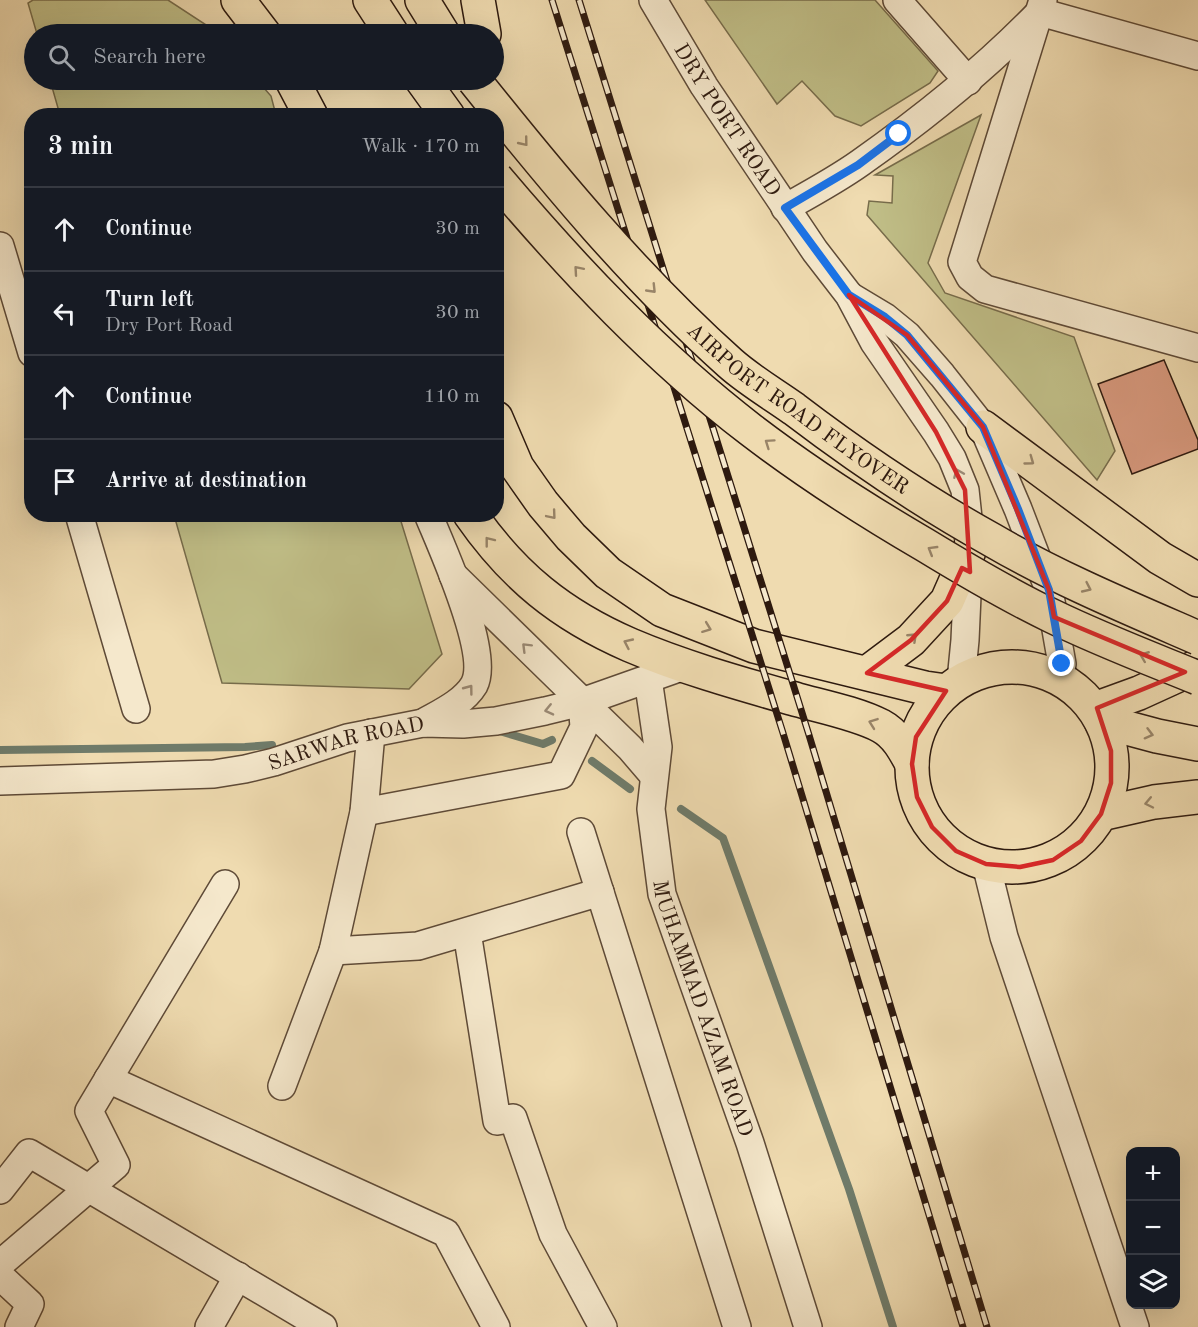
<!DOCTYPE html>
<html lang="en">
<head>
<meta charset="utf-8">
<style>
  :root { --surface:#171b24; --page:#20242c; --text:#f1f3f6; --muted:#9ea1a6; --line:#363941 }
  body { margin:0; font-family:"Old Standard TT",serif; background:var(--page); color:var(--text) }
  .controls { position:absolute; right:18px; bottom:18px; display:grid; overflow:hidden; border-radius:12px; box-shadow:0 6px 24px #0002 }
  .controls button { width:54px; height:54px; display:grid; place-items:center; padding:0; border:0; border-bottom:2px solid var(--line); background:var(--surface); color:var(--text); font:30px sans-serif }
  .stop { position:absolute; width:18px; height:18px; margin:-14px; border:4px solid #1a73e8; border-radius:50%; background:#fff }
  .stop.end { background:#1a73e8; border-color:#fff; box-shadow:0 2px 6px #0008 }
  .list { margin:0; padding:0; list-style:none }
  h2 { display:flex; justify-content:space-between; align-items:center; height:78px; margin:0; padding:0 24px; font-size:26px }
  h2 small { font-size:20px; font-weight:400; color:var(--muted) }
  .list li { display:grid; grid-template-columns:39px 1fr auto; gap:18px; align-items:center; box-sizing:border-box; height:84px; padding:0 24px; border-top:2px solid var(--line) }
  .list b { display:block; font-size:22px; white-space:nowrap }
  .list p { margin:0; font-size:20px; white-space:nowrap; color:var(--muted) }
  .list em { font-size:20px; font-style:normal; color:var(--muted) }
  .icon { flex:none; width:33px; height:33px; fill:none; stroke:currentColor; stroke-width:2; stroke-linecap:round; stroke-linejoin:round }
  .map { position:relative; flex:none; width:1198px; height:1327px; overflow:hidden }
  .search { position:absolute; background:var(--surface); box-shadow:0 6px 24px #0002; left:24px; top:24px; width:480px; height:66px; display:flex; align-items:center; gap:15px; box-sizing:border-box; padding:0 21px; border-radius:33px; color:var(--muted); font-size:22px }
  .panel { position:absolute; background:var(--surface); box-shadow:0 6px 24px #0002; left:24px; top:108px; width:480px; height:414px; border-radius:24px }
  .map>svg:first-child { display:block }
  .green { fill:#c0be87; stroke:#776c4b; stroke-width:1.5 }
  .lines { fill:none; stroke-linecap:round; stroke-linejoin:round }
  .stream { stroke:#6f7b6a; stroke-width:8 }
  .building { fill:#d8997e; stroke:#2e1a0f; stroke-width:1.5 }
  .minor-casing { stroke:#5e4a37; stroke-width:30 }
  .major-casing { stroke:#2e1a0f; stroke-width:36 }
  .minor { stroke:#f5e8cc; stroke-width:27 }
  .major { stroke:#efdbb0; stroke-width:33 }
  .rail-casing { stroke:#2e1a0f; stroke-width:7 }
  .rail { stroke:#f5e8cc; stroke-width:4.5; stroke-dasharray:14; stroke-linecap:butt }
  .major-bridge-casing { stroke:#2e1a0f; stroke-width:36; stroke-linecap:butt }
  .major-bridge { stroke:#efdbb0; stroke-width:33 }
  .oneway { stroke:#988468 }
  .oneway2 { stroke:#9b8b77 }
  .route { stroke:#1a73e8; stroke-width:8 }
  .marked { fill:none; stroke:#d62828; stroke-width:4.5; stroke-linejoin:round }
  .labels { text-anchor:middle; stroke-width:6; stroke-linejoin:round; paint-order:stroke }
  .street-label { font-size:21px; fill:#2e1a0f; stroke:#f5e8cc }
</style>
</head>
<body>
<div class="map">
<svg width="1198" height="1327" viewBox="0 0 1198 1327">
  <rect width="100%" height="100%" fill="#efdbb0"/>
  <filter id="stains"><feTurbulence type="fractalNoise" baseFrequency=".00333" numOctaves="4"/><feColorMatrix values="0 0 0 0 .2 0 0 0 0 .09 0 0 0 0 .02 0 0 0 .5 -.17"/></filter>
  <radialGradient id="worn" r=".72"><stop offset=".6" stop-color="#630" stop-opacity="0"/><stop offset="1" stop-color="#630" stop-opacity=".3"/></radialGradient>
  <g class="green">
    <path d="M33,0H168L220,34H37L28,3Z"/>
    <path d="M705,0H875L938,71L930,83L861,126L835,116L802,81L777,104Z"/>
    <path d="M50,80H257L271,96L276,115H60Z"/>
    <path d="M981,115L928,263L945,293L1074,337L1115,451L1097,480L867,215L869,201L892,203L893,176L875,175Z"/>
    <path d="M174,515H399L442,654L409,689L222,683Z"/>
  </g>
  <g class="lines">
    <g class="stream">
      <path d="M496,730L543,744L552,740"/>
      <path d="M0,750L245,747L272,745"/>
      <path d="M592,761L630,789"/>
      <path d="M681,809L723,838L849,1189L893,1327"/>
    </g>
  </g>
  <path class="building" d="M1164,360L1198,440V449L1132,474L1098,384Z"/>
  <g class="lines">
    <defs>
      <g id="minor">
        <path id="s1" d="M653,0L704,86L815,251L849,295L874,342L936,432L952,458L965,490L968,518L969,551L965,640L961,681"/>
        <path d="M897,0L968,81"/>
        <path d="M1043,0L962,262L970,277L985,289L1198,348"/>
        <path d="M785,208C810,194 836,180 860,163C924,118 985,69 1040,12L1198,56"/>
        <path d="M0,246L32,353"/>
        <path d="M850,296L885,317L907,335L942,375L983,427L1018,509L1049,590L1062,664L1059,678"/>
        <path d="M79,514L136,709"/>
        <path d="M453,575L630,748L654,776"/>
        <path id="s2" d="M648,679L658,747L651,809L662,894L750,1143L808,1327"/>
        <path d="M423,723C440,713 463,703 474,685C491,654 442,548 428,514"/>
        <path id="s3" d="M0,781L214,774L245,769L274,762L347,738L423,723L463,724L496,721L545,711L582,702L684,666"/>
        <path d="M364,812L561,775L584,727L582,702"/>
        <path d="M581,832L737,1327"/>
        <path d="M986,864L1004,937L1135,1327"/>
        <path d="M467,932L497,1121L513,1118L553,1234L603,1327"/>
        <path d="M333,951L418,946L600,892"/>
        <path d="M108,1079L446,1233L496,1327"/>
        <path d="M282,1086L333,951L364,812L371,733"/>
        <path d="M0,1190L29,1153L323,1327"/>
        <path d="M0,1264L116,1165L89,1111L225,884"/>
        <path d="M0,1276L30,1304L19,1327"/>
        <path d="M209,1327L238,1276"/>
      </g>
      <g id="major">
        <path d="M238,0L264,34"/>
        <path d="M370,0L392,34"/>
        <path d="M422,0L443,34"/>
        <path d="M478,0L484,34"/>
        <path d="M292,80L311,116"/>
        <path d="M422,80L448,116"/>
        <path d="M496,418L517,467L543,504L571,537L608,573L662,610L754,646L925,688L946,691"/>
        <path d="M983,427L1160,558L1198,580"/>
        <path d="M470,514C513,576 561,615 630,645C684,668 742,684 798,700C824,707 858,714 881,726C896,734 904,749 912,764"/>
        <circle cx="1012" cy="767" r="100"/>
        <path d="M867,673L911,640L947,601L969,551"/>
        <path d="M1095,709L1139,693L1198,666"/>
        <path d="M1101,721L1157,736L1198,744"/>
        <path d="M1101,814L1154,802L1198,797"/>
      </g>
    </defs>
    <use href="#minor" class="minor-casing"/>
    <use href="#major" class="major-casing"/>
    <use href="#minor" class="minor"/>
    <use href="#major" class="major"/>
    <defs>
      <g id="rail">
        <path d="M552,0L783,733L963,1327"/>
        <path d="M579,0L809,735L987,1327"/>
      </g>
    </defs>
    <use href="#rail" class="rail-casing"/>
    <use href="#rail" class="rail"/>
    <defs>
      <g id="major-bridge">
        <path id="s4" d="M474,80C554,180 634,277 730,363C749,380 773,394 794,409C857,457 922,501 992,540C1057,578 1129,608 1198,638"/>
        <path d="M496,178C573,269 656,357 751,430C806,472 865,510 925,545C966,570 1008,595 1052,616C1099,639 1149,658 1198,678"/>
      </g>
    </defs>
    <use href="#major-bridge" class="major-bridge-casing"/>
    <use href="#major-bridge" class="major-bridge"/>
  </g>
  <defs><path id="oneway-chevron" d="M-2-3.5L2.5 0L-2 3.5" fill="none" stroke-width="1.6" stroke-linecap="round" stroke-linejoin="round" transform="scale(1.5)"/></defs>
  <g class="oneway">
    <use href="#oneway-chevron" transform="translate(524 142) rotate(51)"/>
    <use href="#oneway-chevron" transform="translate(578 270) rotate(-131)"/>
    <use href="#oneway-chevron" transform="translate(652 289) rotate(46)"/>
    <use href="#oneway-chevron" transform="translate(769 443) rotate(-145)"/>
    <use href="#oneway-chevron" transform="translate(1030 461) rotate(36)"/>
    <use href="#oneway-chevron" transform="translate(552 515) rotate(50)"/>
    <use href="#oneway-chevron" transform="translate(489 541) rotate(-128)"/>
    <use href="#oneway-chevron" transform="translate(932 550) rotate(-149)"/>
    <use href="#oneway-chevron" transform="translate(1087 588) rotate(25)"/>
    <use href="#oneway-chevron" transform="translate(707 628) rotate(21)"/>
    <use href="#oneway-chevron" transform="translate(913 637) rotate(-43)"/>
    <use href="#oneway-chevron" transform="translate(628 643) rotate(-155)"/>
    <use href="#oneway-chevron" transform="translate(1144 656) rotate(-158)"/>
    <use href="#oneway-chevron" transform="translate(873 723) rotate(-160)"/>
    <use href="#oneway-chevron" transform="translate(1149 734) rotate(15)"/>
    <use href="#oneway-chevron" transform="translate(1149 803) rotate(168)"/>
  </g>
  <g class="oneway2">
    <use href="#oneway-chevron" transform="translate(958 473) rotate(-113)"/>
    <use href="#oneway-chevron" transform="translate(526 647) rotate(-135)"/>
    <use href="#oneway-chevron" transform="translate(469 689) rotate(-53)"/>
    <use href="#oneway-chevron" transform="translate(549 710) rotate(167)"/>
  </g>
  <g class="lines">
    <path class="route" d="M899,134L858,165L785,208L849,295L885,317L907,335L983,427L1018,509L1049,590L1062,664"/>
  </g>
  <path class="marked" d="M849,295L907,335L983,427L1049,590L1054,617L1185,672L1097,708L1111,751V783L1101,814L1081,841L1053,860L1020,867L986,864L956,851L932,827L917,797L912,764L916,737L946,691L867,673L911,640L947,601L962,568L970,572L965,490L936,432Z"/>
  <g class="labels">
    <g class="street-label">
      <text dy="7" stroke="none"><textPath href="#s1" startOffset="141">DRY PORT ROAD</textPath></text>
      <text dy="7" stroke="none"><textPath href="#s4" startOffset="464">AIRPORT ROAD FLYOVER</textPath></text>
      <text dy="7" stroke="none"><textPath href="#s3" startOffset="350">SARWAR ROAD</textPath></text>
      <text dy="7" stroke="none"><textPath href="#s2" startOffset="338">MUHAMMAD AZAM ROAD</textPath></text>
    </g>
  </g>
  <rect width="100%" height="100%" filter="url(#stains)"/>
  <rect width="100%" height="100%" fill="url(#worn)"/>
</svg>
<div class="controls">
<button>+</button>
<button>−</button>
<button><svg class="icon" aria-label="layers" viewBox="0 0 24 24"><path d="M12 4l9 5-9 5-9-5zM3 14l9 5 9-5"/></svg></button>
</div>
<div class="stop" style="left:899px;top:134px"></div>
<div class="stop end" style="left:1062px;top:664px"></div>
<div class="search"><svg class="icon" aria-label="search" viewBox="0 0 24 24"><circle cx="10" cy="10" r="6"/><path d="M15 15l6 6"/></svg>Search here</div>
<section class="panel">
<h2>3 min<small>Walk · 170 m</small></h2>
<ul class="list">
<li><svg class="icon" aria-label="ahead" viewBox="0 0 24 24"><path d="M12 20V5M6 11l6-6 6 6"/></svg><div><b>Continue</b></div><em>30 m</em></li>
<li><svg class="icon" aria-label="left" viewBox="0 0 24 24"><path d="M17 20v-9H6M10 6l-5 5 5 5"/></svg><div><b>Turn left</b><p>Dry Port Road</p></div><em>30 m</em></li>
<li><svg class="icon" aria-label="ahead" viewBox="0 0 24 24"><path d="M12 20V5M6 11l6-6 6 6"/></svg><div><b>Continue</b></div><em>110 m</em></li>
<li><svg class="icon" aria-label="arrive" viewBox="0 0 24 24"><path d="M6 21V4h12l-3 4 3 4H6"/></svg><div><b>Arrive at destination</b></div></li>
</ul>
</section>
</div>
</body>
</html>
